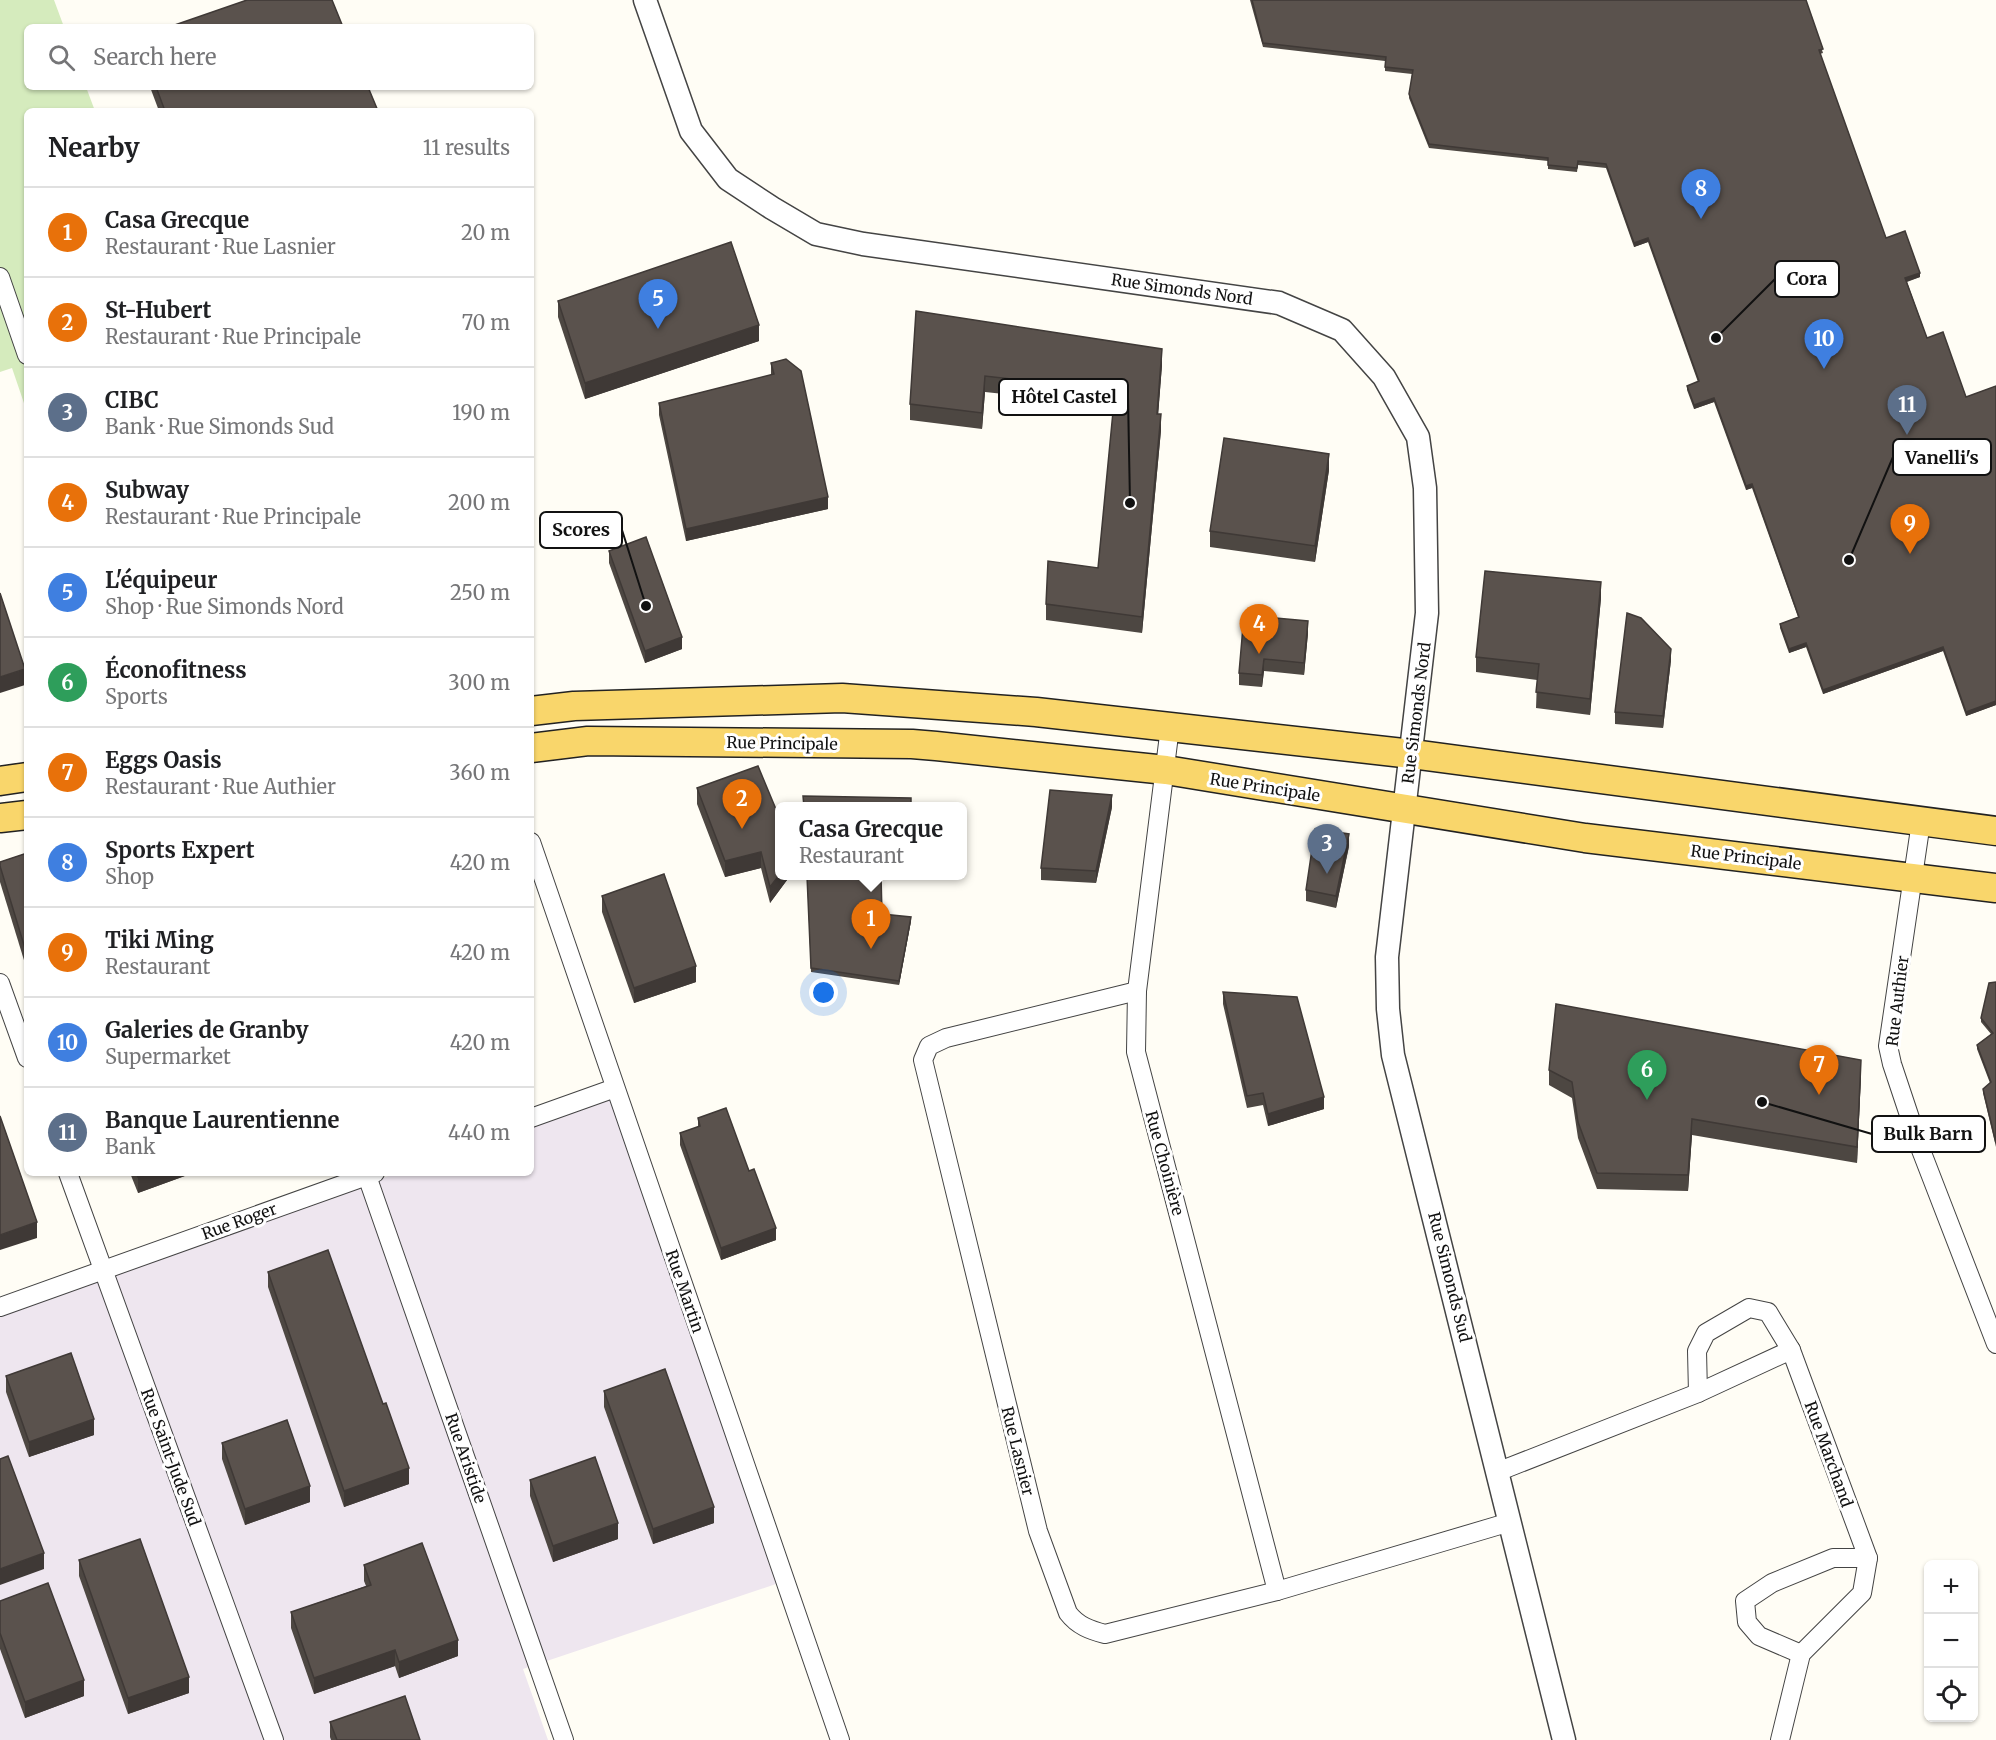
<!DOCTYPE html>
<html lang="en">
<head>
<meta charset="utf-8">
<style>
  :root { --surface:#fff; --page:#f6f6f6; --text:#202124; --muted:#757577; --line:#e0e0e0; --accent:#c4262e }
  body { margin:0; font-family:Merriweather,serif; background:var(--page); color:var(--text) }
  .controls { position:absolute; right:18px; bottom:18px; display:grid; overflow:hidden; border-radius:9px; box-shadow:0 2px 4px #0004 }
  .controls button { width:54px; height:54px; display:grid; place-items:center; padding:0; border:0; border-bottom:2px solid var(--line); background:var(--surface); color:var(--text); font:30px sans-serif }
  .you { position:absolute; left:824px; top:993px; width:21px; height:21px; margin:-15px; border:4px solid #fff; border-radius:50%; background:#1a73e8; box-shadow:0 0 0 9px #1a73e833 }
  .badge { display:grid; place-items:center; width:39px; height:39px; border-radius:50%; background:var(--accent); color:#fff; font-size:20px; font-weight:700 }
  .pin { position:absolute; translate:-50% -50px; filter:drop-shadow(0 2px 3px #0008) }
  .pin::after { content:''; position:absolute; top:32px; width:21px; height:18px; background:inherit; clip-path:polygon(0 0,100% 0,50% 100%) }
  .popup { position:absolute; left:775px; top:802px; width:192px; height:78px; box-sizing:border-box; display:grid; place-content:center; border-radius:9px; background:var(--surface); filter:drop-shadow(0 2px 4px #0005); font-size:20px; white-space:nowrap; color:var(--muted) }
  .popup b { font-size:22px; color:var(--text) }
  .popup::after { content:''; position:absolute; left:50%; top:100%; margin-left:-12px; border:12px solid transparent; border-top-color:var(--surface) }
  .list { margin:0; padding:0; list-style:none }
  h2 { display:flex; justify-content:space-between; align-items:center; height:78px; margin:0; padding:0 24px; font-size:26px }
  h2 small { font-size:20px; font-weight:400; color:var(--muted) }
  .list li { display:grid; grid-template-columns:39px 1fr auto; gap:18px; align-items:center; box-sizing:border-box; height:90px; padding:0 24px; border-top:2px solid var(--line) }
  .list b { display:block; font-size:22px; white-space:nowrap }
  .list p { margin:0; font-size:20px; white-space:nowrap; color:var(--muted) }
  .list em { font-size:20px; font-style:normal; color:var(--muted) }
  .icon { flex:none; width:33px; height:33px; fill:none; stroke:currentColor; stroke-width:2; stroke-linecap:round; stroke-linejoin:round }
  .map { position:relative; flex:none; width:1996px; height:1740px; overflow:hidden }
  .search { position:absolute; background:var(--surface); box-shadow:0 2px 4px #0004; left:24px; top:24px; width:510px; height:66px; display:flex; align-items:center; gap:15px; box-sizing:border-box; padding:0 21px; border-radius:9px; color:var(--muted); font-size:22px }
  .panel { position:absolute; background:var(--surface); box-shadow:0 2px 4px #0004; left:24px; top:108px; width:510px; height:1068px; border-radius:9px }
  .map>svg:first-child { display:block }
  .industrial { fill:#eee6ef }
  .green { fill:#d5ebbd }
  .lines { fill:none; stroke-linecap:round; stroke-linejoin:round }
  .minor-casing { stroke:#444; stroke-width:20 }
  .tertiary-casing { stroke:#444; stroke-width:25 }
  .primary-casing { stroke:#222; stroke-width:31 }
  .minor { stroke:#fff; stroke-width:18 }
  .tertiary { stroke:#fff; stroke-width:22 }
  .primary { stroke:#f9d66b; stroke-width:28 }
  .wall { fill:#4d4742 }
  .shaded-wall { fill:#3f3936 }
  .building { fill:#5a524d; stroke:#3f3936; stroke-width:1.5 }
  .labels { text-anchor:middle; stroke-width:6; stroke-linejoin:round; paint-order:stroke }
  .street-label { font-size:16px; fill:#111; stroke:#fff }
  .leader { fill:none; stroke:#111; stroke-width:2 }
  .callout-dot { fill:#111; stroke:#fff; stroke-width:2 }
  .callout { fill:#fff; stroke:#111; stroke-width:2 }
  .callout-label { font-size:18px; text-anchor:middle; font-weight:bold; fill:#111 }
</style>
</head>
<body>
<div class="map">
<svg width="1996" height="1740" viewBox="0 0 1996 1740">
  <rect width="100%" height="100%" fill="#fffdf5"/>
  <path class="industrial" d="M613,1098L776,1584L523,1669L548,1740H0V1310L397,1173H531V1127Z"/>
  <path class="green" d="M0,0H54L64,27H27V87H86L95,111H27V412L12,368L0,372Z"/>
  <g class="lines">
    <defs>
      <g id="minor">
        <path d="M0,277L27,355"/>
        <path d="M1170,727L1137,991L1136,1052L1277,1591"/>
        <path d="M1921,822L1888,1046L1892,1064L1919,1145L1996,1344"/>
        <path d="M531,842L840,1740"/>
        <path d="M0,983L27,1058"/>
        <path d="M1137,991L946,1038L929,1046L923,1060L1038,1531L1068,1613C1078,1626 1090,1630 1105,1634L1277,1591L1510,1522"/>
        <path d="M531,1118L615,1088"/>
        <path d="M68,1173L274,1740"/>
        <path d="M367,1176L564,1740"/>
        <path d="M0,1307L375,1173"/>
        <path d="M1698,1393L1697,1351L1706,1333L1749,1308L1768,1312L1791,1350"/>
        <path d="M1497,1472L1698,1393L1791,1350L1868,1558L1862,1593L1801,1654L1780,1740"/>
        <path d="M1801,1654L1759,1636L1747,1622L1745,1601L1772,1583L1833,1558H1868"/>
      </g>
      <path id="tertiary" d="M645,0L691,131L728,179L772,208L816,234L863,244L1279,303L1342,330L1384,377L1418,437L1425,488L1427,613L1387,957L1388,1009L1393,1055L1564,1740"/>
      <g id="primary">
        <path d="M531,711L574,706L842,698L1036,712L1412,754L1996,831"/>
        <path d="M531,748L588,741L912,744L936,746L1166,770L1585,838L1996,888"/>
        <path d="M0,781L27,777"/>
        <path d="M0,818L27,815"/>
      </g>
    </defs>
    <use href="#minor" class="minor-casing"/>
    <use href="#tertiary" class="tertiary-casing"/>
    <use href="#primary" class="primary-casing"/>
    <use href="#minor" class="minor"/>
    <use href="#tertiary" class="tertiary"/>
    <use href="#primary" class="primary"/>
  </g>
  <g class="wall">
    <path d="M1250,0H1806L1823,53L1820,54L1886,238L1920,277L1907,282L1927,338L1966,397L1996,386V705L1966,716L1943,651L1823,694L1806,647L1789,653L1780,628V624L1798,617L1752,488L1746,490L1714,402L1694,409L1687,390V386L1698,382L1648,242L1634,247L1606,168L1578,165L1577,172L1548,169V161L1429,148L1409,98L1412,74L1385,71V61L1263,47Z"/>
    <path d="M150,87H368L378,111H159Z"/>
    <path d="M558,301L759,341L585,399L558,317Z"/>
    <path d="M916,311L1162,365L1158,414L1161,430L1142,633L1046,620V604L1098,568L1114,406L985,392L982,429L910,420V404Z"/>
    <path d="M771,363L828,509L686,541L659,415V403L771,375Z"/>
    <path d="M1329,470L1315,562L1210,547V531Z"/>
    <path d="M609,551L682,649L645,663L609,563Z"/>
    <path d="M1601,598L1590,715L1536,708L1537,680L1476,672V657Z"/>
    <path d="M1308,633L1304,675L1264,671L1262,687L1239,685V673Z"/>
    <path d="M1671,660L1663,728L1615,724V712Z"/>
    <path d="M697,788L780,819V876H790L770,903L761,868L725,877L697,804Z"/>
    <path d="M1112,807L1096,883L1041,880V868Z"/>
    <path d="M1349,846L1336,908L1306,901V890Z"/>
    <path d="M27,853V970L0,882V862Z"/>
    <path d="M807,876H903L881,877L882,914L911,921L899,985L811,972Z"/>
    <path d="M602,896L696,982L634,1003L602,912Z"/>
    <path d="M1996,982V1147L1983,1093V1089L1990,1083L1977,1049V1045L1991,1034L1981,1022V1018Z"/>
    <path d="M1223,992L1324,1109L1268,1126L1263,1105L1247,1108L1223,1004Z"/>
    <path d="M1549,1070L1861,1075L1857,1163L1692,1135L1688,1191L1597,1189L1578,1138L1572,1098L1549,1085Z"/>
    <path d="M698,1118L749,1171L776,1240L721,1260L680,1145V1133L698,1127Z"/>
    <path d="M130,1173H193L138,1193Z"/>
    <path d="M268,1272L409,1484L344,1507L268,1287Z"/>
    <path d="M6,1376L94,1435L29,1457L6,1392Z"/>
    <path d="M604,1391L714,1523L653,1544L604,1407Z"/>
    <path d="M222,1443L310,1502L245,1525L222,1459Z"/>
    <path d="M530,1480L618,1539L553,1562L530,1496Z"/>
    <path d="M79,1560L189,1693L128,1714L79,1576Z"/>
    <path d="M364,1565L458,1656L399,1678L395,1666L314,1694L291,1628V1612L366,1586L364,1581Z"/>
    <path d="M0,1601L84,1696L25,1718L0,1649Z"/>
    <path d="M330,1722L420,1740H331L330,1737Z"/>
  </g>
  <g class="shaded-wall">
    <path d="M1648,238V242L1634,247V243Z"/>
    <path d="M1920,273V277L1905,282V278Z"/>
    <path d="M759,325V341L585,399V383Z"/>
    <path d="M1162,349V365L1157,430V414Z"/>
    <path d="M985,376V392L982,429V413Z"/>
    <path d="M1714,398V402L1694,409V405Z"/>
    <path d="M1161,414V430L1142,633V617Z"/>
    <path d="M1329,454V470L1315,562V546Z"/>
    <path d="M1752,484V488L1746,490V486Z"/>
    <path d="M828,497V509L686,541V529Z"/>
    <path d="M1601,582V598L1590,715V699Z"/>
    <path d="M1308,621V633L1304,675V663Z"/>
    <path d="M682,637V649L645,663V651Z"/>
    <path d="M1806,643V647L1789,653V649Z"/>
    <path d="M1943,647V651L1823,694V690Z"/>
    <path d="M1671,649V660L1663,728V716Z"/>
    <path d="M1264,659V671L1262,687V675Z"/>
    <path d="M25,669V685L0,693V677Z"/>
    <path d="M1996,701V705L1966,716V712Z"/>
    <path d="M1112,795V807L1096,883V871Z"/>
    <path d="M1349,834V846L1336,908V896Z"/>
    <path d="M761,852V868L725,877V861Z"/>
    <path d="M780,874V876H790L770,903V887Z"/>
    <path d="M911,917V921L899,985V981Z"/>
    <path d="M696,966V982L634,1003V988Z"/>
    <path d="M1861,1060V1075L1857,1163V1147Z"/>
    <path d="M1324,1097V1109L1268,1126V1114Z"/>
    <path d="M1692,1119V1135L1688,1191V1175Z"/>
    <path d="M150,1173H193L138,1193V1177Z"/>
    <path d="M37,1222V1238L0,1250V1235Z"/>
    <path d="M776,1228V1240L721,1260V1248Z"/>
    <path d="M94,1419V1435L29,1457V1442Z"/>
    <path d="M409,1468V1484L344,1507V1491Z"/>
    <path d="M310,1486V1502L245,1525V1509Z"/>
    <path d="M714,1507V1523L653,1544V1529Z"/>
    <path d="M618,1523V1539L553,1562V1546Z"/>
    <path d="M44,1553V1569L0,1585V1569Z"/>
    <path d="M458,1640V1656L399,1678V1662Z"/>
    <path d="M395,1650V1666L314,1694V1678Z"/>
    <path d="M189,1677V1693L128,1714V1698Z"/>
    <path d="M84,1680V1696L25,1718V1702Z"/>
  </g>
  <g class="building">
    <path d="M247,0H332L343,27H169Z"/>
    <path d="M1252,0H1806L1823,49L1819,50L1886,238L1905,231L1920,273L1905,278L1927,338L1943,332L1966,397L1996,386V701L1966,712L1943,647L1823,690L1806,643L1789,649L1780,624L1799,617L1752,484L1746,486L1714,398L1694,405L1687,386L1699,381L1648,238L1634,243L1606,164L1578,161L1577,168L1548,165V158L1429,144L1409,94L1413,70L1385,67L1386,57L1263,43Z"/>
    <path d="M156,87H368L378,111H165Z"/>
    <path d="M731,242L759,325L585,383L558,301Z"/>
    <path d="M916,311L1162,349L1157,414H1161L1142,617L1046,604L1048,561L1098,568L1115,391L985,376L982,413L910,404Z"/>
    <path d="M786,359L801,371L828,497L686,529L659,403L774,374L771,363Z"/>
    <path d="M1224,438L1329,454L1315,546L1210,531Z"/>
    <path d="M646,537L682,637L645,651L609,551Z"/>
    <path d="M1485,571L1601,582L1590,699L1536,692L1539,664L1476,657Z"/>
    <path d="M0,593L25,669L0,677Z"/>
    <path d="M1627,613L1641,618L1671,649L1663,716L1615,712Z"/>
    <path d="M1244,615L1308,621L1304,663L1264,659L1262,675L1239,673Z"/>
    <path d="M758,766L780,819V874L770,887L761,852L725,861L697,788Z"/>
    <path d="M1050,790L1112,795L1096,871L1041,868Z"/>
    <path d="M803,796L911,798V807H804Z"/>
    <path d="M1315,829L1349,834L1336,896L1306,890Z"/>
    <path d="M27,853V955L0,866V862Z"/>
    <path d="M664,874L696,966L634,988L602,896Z"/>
    <path d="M807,876H881L882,914L911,917L899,981L811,968Z"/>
    <path d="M1996,982V1143L1983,1089L1991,1082L1977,1045L1993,1033L1981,1018L1989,983Z"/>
    <path d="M1223,992L1297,997L1324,1097L1268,1114L1263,1093L1247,1096Z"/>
    <path d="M1556,1004L1861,1060L1857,1147L1692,1119L1688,1175L1597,1173L1578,1122L1572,1082L1549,1070Z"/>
    <path d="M726,1108L749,1171L754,1169L776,1228L721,1248L680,1133L700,1126L698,1118Z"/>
    <path d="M0,1116L37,1222L0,1235Z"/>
    <path d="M136,1173H150L138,1177Z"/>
    <path d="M328,1250L383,1404L386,1403L409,1468L344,1491L268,1272Z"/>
    <path d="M71,1353L94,1419L29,1442L6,1376Z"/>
    <path d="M665,1369L714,1507L653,1529L604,1391Z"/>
    <path d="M287,1420L310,1486L245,1509L222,1443Z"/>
    <path d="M8,1456L44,1553L0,1569V1459Z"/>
    <path d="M595,1457L618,1523L553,1546L530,1480Z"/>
    <path d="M140,1539L189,1677L128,1698L79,1560Z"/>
    <path d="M422,1543L458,1640L399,1662L395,1650L314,1678L291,1612L371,1585L364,1565Z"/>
    <path d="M48,1583L84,1680L25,1702L0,1633V1601Z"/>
    <path d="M405,1696L420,1740H337L330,1722Z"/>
  </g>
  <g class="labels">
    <g class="street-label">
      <text transform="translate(1182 289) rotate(8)" y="6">Rue Simonds Nord</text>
      <text transform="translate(1416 713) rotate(-83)" y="6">Rue Simonds Nord</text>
      <text transform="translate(782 743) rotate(1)" y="6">Rue Principale</text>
      <text transform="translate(1265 787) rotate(9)" y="6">Rue Principale</text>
      <text transform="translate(1746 857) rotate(7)" y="6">Rue Principale</text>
      <text transform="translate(1897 1001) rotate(-83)" y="6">Rue Authier</text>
      <text transform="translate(1165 1163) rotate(75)" y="6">Rue Choinière</text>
      <text transform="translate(239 1221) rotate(-20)" y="6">Rue Roger</text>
      <text transform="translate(1450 1277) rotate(76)" y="6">Rue Simonds Sud</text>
      <text transform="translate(685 1291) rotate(71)" y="6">Rue Martin</text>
      <text transform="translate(1018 1451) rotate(76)" y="6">Rue Lasnier</text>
      <text transform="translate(1829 1454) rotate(70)" y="6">Rue Marchand</text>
      <text transform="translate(171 1457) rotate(70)" y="6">Rue Saint-Jude Sud</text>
      <text transform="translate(466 1458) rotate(71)" y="6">Rue Aristide</text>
    </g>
  </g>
  <path class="leader" d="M1716 338L1775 279M1130 503L1128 397M1849 560L1893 457M646 606L622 530M1762 1102L1872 1134"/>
  <g class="callout-dot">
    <circle cx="1716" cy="338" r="6"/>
    <circle cx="1130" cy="503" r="6"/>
    <circle cx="1849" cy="560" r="6"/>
    <circle cx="646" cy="606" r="6"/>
    <circle cx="1762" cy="1102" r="6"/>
  </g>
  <g class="callout">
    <rect x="1775" y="261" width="64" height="36" rx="6"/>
    <rect x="999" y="379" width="129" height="36" rx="6"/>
    <rect x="1893" y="439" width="98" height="36" rx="6"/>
    <rect x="540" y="512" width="82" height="36" rx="6"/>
    <rect x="1872" y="1116" width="113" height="36" rx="6"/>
  </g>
  <g class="callout-label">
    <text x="1807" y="285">Cora</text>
    <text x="1064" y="403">Hôtel Castel</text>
    <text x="1942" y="464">Vanelli's</text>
    <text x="581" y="536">Scores</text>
    <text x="1928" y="1140">Bulk Barn</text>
  </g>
</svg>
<div class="controls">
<button>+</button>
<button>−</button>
<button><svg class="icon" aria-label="locate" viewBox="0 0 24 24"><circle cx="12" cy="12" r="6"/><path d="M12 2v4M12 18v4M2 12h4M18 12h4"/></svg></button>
</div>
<div class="you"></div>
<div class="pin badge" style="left:871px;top:949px;background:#e8710a">1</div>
<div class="popup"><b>Casa Grecque</b>Restaurant</div>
<div class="pin badge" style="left:742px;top:829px;background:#e8710a">2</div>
<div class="pin badge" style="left:1327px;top:874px;background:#5c6f8a">3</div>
<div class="pin badge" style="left:1259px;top:654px;background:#e8710a">4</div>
<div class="pin badge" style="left:658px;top:329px;background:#3f7fe0">5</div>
<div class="pin badge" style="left:1647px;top:1100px;background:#2e9e5b">6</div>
<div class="pin badge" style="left:1819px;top:1095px;background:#e8710a">7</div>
<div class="pin badge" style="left:1701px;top:219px;background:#3f7fe0">8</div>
<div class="pin badge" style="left:1910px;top:554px;background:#e8710a">9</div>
<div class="pin badge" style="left:1824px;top:369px;background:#3f7fe0">10</div>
<div class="pin badge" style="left:1907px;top:435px;background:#5c6f8a">11</div>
<div class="search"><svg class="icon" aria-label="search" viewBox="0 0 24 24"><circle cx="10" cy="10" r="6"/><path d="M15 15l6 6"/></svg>Search here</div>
<section class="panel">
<h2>Nearby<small>11 results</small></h2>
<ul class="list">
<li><span class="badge" style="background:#e8710a">1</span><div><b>Casa Grecque</b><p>Restaurant · Rue Lasnier</p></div><em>20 m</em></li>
<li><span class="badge" style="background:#e8710a">2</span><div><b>St-Hubert</b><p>Restaurant · Rue Principale</p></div><em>70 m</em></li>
<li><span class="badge" style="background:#5c6f8a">3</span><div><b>CIBC</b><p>Bank · Rue Simonds Sud</p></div><em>190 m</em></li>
<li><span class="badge" style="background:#e8710a">4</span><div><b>Subway</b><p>Restaurant · Rue Principale</p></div><em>200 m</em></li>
<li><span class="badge" style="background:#3f7fe0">5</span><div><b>L'équipeur</b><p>Shop · Rue Simonds Nord</p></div><em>250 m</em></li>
<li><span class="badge" style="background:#2e9e5b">6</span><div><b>Éconofitness</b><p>Sports</p></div><em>300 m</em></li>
<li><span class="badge" style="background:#e8710a">7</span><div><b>Eggs Oasis</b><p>Restaurant · Rue Authier</p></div><em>360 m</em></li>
<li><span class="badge" style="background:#3f7fe0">8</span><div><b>Sports Expert</b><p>Shop</p></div><em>420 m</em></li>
<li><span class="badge" style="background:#e8710a">9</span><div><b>Tiki Ming</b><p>Restaurant</p></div><em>420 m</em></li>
<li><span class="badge" style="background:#3f7fe0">10</span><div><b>Galeries de Granby</b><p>Supermarket</p></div><em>420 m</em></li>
<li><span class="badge" style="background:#5c6f8a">11</span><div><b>Banque Laurentienne</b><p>Bank</p></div><em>440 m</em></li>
</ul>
</section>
</div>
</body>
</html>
